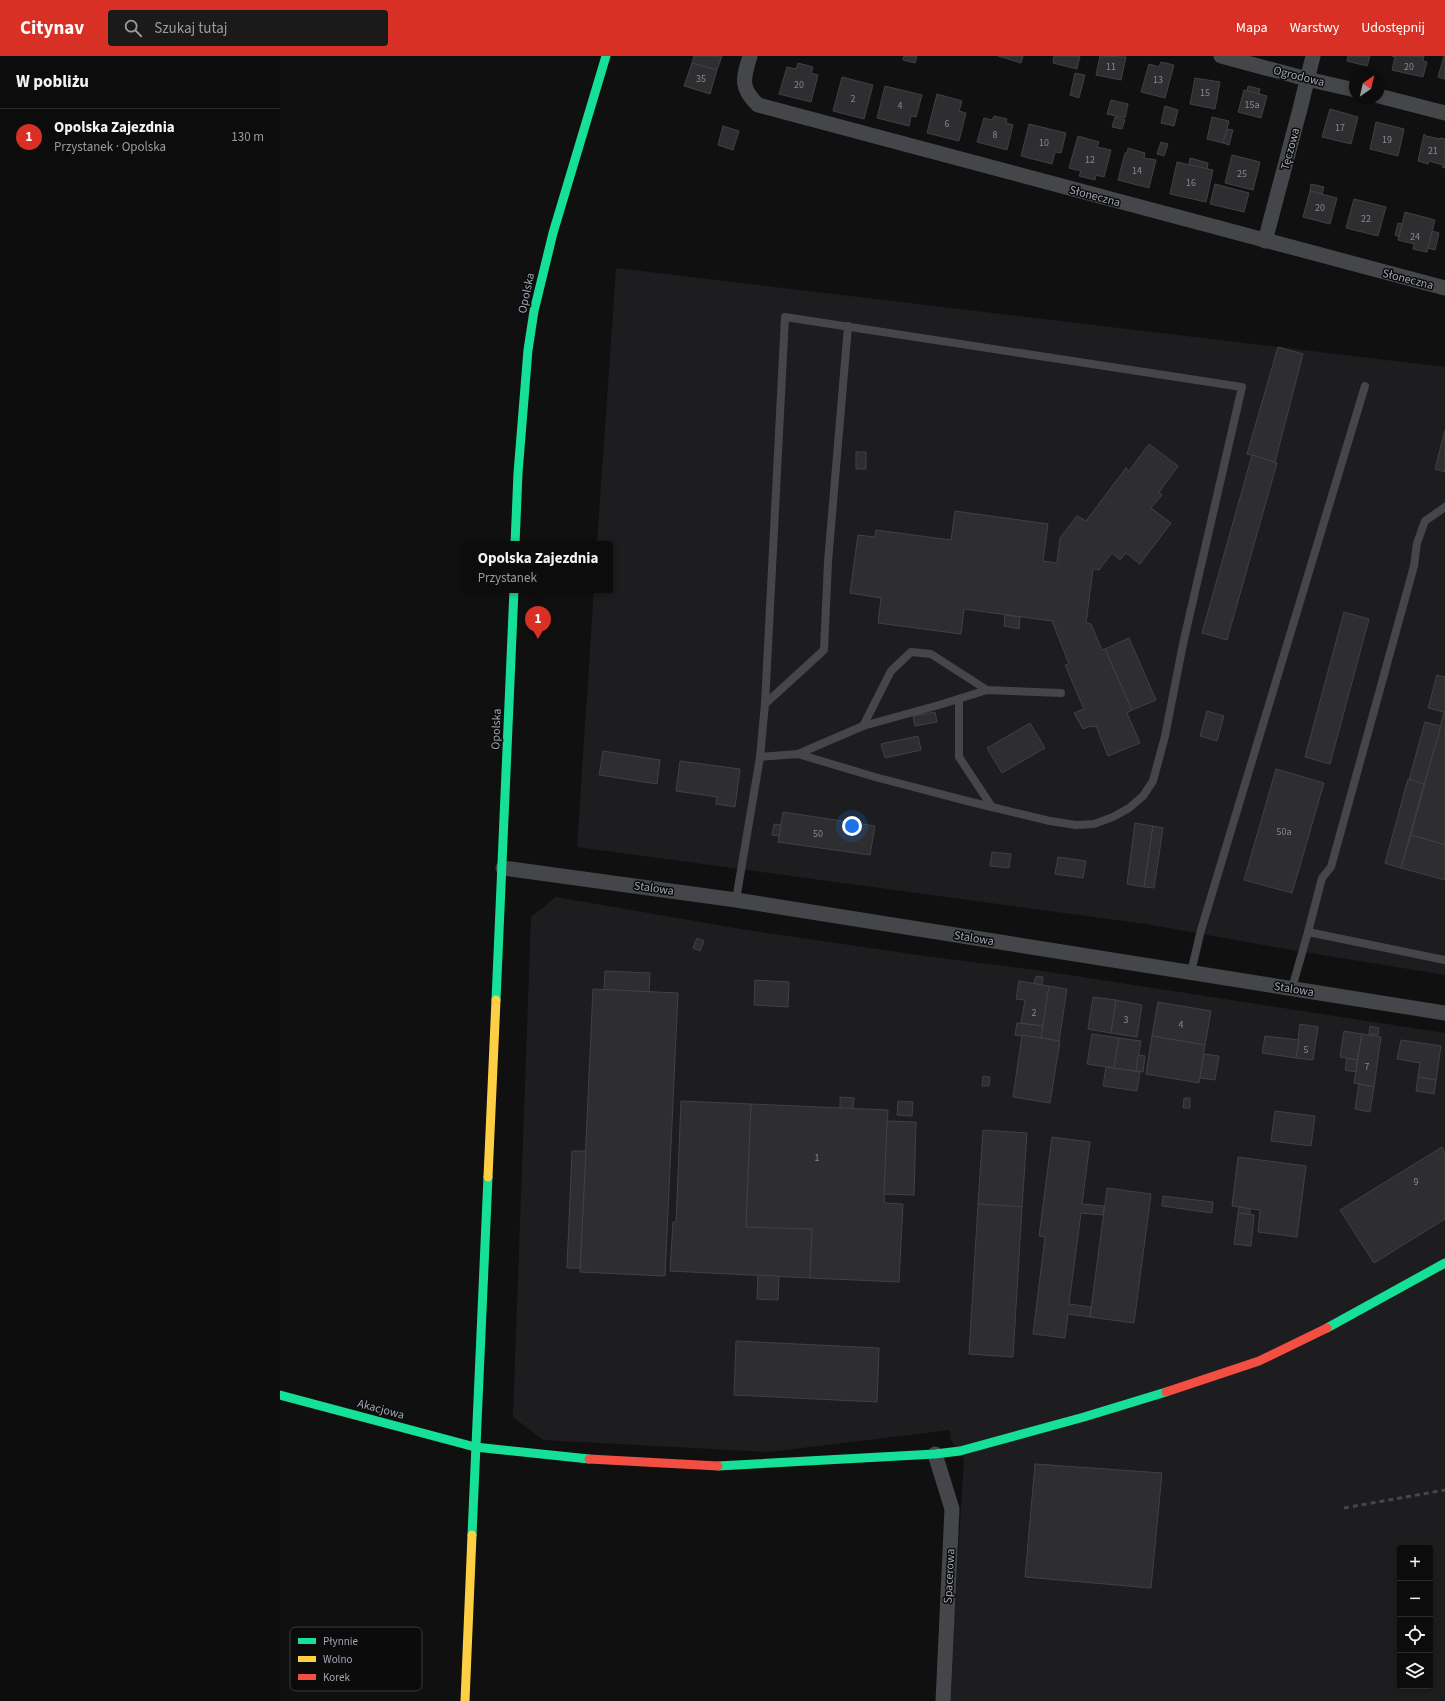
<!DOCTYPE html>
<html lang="pl">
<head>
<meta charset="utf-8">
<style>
  :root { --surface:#0c0c0d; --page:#1a1a1b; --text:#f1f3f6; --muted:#9a9b9d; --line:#2c2c2e; --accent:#d93025 }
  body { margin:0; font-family:"Source Sans 3",sans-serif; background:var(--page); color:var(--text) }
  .controls { position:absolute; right:12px; bottom:12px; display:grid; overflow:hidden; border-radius:4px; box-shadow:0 2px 6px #0003 }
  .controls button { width:36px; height:36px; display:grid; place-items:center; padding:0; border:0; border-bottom:1px solid var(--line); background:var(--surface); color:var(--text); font:20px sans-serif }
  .compass { position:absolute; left:1069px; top:12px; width:36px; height:36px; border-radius:50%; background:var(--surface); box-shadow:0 2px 6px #0003; rotate:34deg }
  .you { position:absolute; left:572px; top:770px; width:14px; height:14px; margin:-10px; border:3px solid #fff; border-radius:50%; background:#1a73e8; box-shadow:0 0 0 6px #1a73e833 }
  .badge { display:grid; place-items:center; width:26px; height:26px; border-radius:50%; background:var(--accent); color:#fff; font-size:13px; font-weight:700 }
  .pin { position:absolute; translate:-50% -33px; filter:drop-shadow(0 1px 2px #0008) }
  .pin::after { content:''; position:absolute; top:21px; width:14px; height:12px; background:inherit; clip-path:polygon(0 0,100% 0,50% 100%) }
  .popup { position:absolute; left:183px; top:485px; width:150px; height:52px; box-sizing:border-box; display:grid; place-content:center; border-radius:4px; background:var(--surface); filter:drop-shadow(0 1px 3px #0005); font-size:13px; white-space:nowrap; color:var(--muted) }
  .popup b { font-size:15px; color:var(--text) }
  .popup::after { content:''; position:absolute; left:50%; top:100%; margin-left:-8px; border:8px solid transparent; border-top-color:var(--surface) }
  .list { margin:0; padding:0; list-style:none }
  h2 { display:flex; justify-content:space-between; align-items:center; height:52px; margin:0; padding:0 16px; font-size:17px }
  h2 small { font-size:13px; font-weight:400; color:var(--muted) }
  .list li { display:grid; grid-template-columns:26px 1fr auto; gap:12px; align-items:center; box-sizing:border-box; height:56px; padding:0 16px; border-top:1px solid var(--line) }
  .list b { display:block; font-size:15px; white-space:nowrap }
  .list p { margin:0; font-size:13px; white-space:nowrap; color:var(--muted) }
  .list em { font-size:13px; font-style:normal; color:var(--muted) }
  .icon { flex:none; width:22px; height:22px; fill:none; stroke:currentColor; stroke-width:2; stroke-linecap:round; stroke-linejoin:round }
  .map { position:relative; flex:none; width:1165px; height:1645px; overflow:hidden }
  header { display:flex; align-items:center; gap:24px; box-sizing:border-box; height:56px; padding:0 20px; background:var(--accent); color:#fff }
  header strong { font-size:19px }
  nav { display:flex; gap:22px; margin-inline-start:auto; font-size:14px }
  .search { width:280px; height:36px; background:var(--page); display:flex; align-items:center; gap:10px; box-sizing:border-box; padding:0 14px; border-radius:4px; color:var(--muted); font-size:15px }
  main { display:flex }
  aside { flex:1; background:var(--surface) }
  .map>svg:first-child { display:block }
  .built { fill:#1d1d1f; fill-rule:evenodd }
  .building { fill:#2e2e30; stroke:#404144 }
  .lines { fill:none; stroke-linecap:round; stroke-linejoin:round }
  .lane { stroke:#454649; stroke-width:8 }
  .street { stroke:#454649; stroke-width:15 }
  .fast { stroke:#16e098; stroke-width:9 }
  .slow { stroke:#ffcf43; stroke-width:9 }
  .jam { stroke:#f24e42; stroke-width:9 }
  .rail { stroke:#454649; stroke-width:3; stroke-dasharray:5 4; stroke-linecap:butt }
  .labels { text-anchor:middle; stroke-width:3; stroke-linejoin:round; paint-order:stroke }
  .number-label { font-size:10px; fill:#848892 }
  .street-label { font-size:12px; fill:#a1a6b2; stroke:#0b0b0c }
  .key { fill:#0b0b0c; stroke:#383a3e; stroke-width:1 }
  .key-label { font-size:11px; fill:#a1a6b2 }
</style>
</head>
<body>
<header>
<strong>Citynav</strong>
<div class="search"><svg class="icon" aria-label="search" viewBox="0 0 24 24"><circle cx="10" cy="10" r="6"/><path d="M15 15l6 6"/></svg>Szukaj tutaj</div>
<nav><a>Mapa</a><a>Warstwy</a><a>Udostępnij</a></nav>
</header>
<main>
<aside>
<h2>W pobliżu<small></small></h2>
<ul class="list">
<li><span class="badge">1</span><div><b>Opolska Zajezdnia</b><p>Przystanek · Opolska</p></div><em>130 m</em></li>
</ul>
</aside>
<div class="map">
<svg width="1165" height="1645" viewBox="0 0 1165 1645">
  <rect width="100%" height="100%" fill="#101011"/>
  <g class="built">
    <path d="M336,212L1165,311V919L1006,893L866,868L297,791L314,534H330V488H317Z"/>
    <path d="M276,841L467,874L652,901L763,915L1165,977V1645H669L684,1403L671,1384L670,1374L489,1396L263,1384L233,1361L251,861ZM1120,1492H1150V1630H1120Z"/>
  </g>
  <g class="building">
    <path d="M414,0H442L437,14L412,7Z"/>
    <path d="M624,0H637L635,7L623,4Z"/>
    <path d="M718,0H743L741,7Z"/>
    <path d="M774,0H800L797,13L773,7Z"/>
    <path d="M820,0L846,1L841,24L816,19Z"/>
    <path d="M1068,0H1090L1087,10L1067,5Z"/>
    <path d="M1112,0H1144L1143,5L1147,6L1143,21L1112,14L1115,1Z"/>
    <path d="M1164,0H1165V23L1158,21Z"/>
    <path d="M881,6L894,9L885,42L861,36L869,8L879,11Z"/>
    <path d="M412,7L437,14L430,38L404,30Z"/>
    <path d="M518,7L533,11L531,17L538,19L531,46L499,38L507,11L516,13Z"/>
    <path d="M795,17L805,19L799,42L790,39Z"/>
    <path d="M562,21L593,29L584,63L553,55Z"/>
    <path d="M915,22L940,26L935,53L910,48Z"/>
    <path d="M605,30L642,39L636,61L631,60L629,70L597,62Z"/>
    <path d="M968,30L980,33L979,38L967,35Z"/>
    <path d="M964,34L987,40L981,62L958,56Z"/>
    <path d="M657,38L682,45L679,55L686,57L679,85L647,77Z"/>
    <path d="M831,44L848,48L845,62L827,58Z"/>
    <path d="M885,50L898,54L894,70L881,67Z"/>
    <path d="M1050,53L1078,61L1071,88L1042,81Z"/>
    <path d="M714,60L727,63L726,67L733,69L727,94L697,86L704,62L712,64Z"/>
    <path d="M835,61L845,64L842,73L832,71Z"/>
    <path d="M932,61L949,65L943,87L927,83Z"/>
    <path d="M1096,66L1124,73L1118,100L1090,93Z"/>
    <path d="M749,68L786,77L781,97L775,96L772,108L741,100Z"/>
    <path d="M443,70L459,75L453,94L438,89Z"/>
    <path d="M947,73L953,74L949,89L943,87Z"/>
    <path d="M1144,78L1146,80L1160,83V82L1165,83V112L1162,111L1163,109L1149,105L1148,108L1138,105Z"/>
    <path d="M798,80L819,86L817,91L831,94L824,121L816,119L815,124L799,120L801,115L789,112Z"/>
    <path d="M881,86L888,88L884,100L877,98Z"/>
    <path d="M848,92L865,97L864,102L876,104L869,132L838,124L845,97H847Z"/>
    <path d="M952,99L980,106L973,134L945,127Z"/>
    <path d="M910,102L928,107L927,113L909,109Z"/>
    <path d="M897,106L933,114L926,146L890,138Z"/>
    <path d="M935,128L969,137L964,156L930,148Z"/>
    <path d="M1031,128L1044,131L1042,138L1030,135Z"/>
    <path d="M1030,135L1057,142L1050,168L1023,161Z"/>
    <path d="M1074,143L1106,151L1098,180L1066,172Z"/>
    <path d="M1125,156L1155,164L1147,196L1133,193L1134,188L1118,184Z"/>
    <path d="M1118,167L1122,168L1119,181L1115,179Z"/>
    <path d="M1152,175L1159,177L1155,194L1148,192Z"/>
    <path d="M998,291L1023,298L995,406L967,398Z"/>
    <path d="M1165,374V416L1155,413Z"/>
    <path d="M869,388L898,410L879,436L882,439L871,452L891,467L860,508L846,497L840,504L832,497L819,514L813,513L806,567L811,568L822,594L825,593L852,654L847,657L860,687L828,700L816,670L811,671V670L803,673L794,657L804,653L785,609L789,608L772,565L684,553L681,578L598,567L601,542L570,537L578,479L595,481L596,474L671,484L675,455L768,468L763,505L777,507L780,482L797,460L806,465L846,412L849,415Z"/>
    <rect x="576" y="396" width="10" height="17"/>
    <path d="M972,399L997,407L947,584L922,577Z"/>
    <path d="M1064,556L1089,563L1050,708L1025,701Z"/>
    <path d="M725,559L740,561L739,573L724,570Z"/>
    <path d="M849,582L876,644L852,654L825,593Z"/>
    <path d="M1157,619L1165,621V789L1131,779L1164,656L1148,652Z"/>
    <path d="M927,655L944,660L937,685L920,680Z"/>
    <path d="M655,656L657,666L635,670L633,660Z"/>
    <path d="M1145,666L1161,670L1144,728L1129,724Z"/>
    <path d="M750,667L765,692L722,717L707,692Z"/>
    <path d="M638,680L641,694L605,702L601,688Z"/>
    <path d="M323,695L380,704L377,728L319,719Z"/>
    <path d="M400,705L460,713L455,751L436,748L437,741L396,735Z"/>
    <path d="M996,713L1044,727L1012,837L964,824Z"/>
    <path d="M1128,723L1144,728L1121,812L1105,807Z"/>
    <path d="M503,756L595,770L590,799L498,786Z"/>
    <path d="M855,767L873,770L864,831L847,828Z"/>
    <path d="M494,768L501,769L499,780L492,779Z"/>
    <path d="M873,770L883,772L874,832L864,831Z"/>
    <path d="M1131,779L1165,789V824L1121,812Z"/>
    <path d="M712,796L731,798L729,812L710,810Z"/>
    <path d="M778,801L806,805L803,822L775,818Z"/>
    <path d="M417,882L424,885L420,895L413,892Z"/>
    <path d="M325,915L370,917L369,936L324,934Z"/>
    <path d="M756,920L763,921L762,929L754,928Z"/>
    <path d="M475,924L509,926L508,951L474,949Z"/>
    <path d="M739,925L769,930L763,970L741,967L745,944L736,943Z"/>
    <path d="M769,930L787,933L779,985L761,982Z"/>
    <path d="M313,933L398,937L385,1220L300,1216Z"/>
    <path d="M813,941L836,944L831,977L808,973Z"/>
    <path d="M836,944L862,949L857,981L831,977Z"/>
    <path d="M878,946L931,955L925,989L872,980Z"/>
    <path d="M737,967L763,970L761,982L735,979Z"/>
    <path d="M1020,968L1038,971L1033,1004L1016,1002Z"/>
    <path d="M1090,970L1099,972L1098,979L1089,978Z"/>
    <path d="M1064,975L1082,978L1077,1004L1060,1001Z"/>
    <path d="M812,978L839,982L834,1012L807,1008Z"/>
    <path d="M1082,978L1101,981L1094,1031L1074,1027Z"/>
    <path d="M742,979L780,985L770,1047L733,1041Z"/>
    <path d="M872,980L925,989L919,1027L866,1018Z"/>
    <path d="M985,980L1019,984L1016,1002L982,997Z"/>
    <path d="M839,982L861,985L856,1015L834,1012Z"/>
    <path d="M1121,984L1161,990L1156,1024L1138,1021L1140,1007L1117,1003Z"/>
    <path d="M924,998L939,1000L935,1024L920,1022Z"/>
    <path d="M858,999L865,1000L863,1016L856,1015Z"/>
    <path d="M1067,1002L1077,1004L1076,1016L1065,1014Z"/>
    <path d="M826,1011L860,1016L857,1035L823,1030Z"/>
    <path d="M703,1020L710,1021L709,1030H702Z"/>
    <path d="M1138,1021L1156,1024L1154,1038L1136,1035Z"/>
    <path d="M1079,1028L1094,1031L1090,1056L1075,1053Z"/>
    <path d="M560,1041L574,1042L573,1053L560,1052Z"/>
    <path d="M904,1042H910V1052H903Z"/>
    <path d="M401,1045L471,1048L466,1171L532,1173L530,1222L390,1215L393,1166H396Z"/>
    <path d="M618,1045L633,1046L632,1060L617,1059Z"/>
    <path d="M471,1048L608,1054L604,1147L623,1148L619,1226L530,1222L532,1173L466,1171Z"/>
    <path d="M995,1055L1035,1060L1031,1090L991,1085Z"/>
    <path d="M607,1065L636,1066L634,1139L604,1138Z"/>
    <path d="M703,1074L747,1077L742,1151L698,1148Z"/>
    <path d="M772,1081L810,1086L802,1148L824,1150L823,1159L801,1157L789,1248L811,1251L810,1261L788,1258L785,1282L753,1278L765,1181L759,1180Z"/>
    <path d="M1162,1091L1165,1097V1163L1094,1207L1060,1154Z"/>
    <path d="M292,1095H306L300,1212H287Z"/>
    <path d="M958,1101L1026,1110L1017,1181L978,1176L980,1154L952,1150Z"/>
    <path d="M827,1132L871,1138L854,1267L810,1261Z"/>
    <path d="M883,1140L933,1146L932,1157L882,1150Z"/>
    <path d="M698,1148L742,1151L733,1301L689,1298Z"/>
    <path d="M959,1151L970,1153V1159L958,1157Z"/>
    <path d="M958,1157L974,1159L971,1190L954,1188Z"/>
    <path d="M478,1219L499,1220L498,1244L477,1243Z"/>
    <path d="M456,1285L599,1292L597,1346L454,1339Z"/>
    <path d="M755,1408L882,1417L871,1532L745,1521Z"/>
  </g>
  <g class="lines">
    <g class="lane">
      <path d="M1165,451L1145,465L1137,487L1134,510L1051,811L1042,822L1028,876L1165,904"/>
      <path d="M679,643V701L712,751"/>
      <path d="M485,648L544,594L548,506L568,270"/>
      <path d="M583,670L611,615L631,596L651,598L707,634"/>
      <path d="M518,698L583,670L659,649L707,634L781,637"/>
      <path d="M456,844L480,701L485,648L505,261L962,331L903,588L885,680L873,725L863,740L849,752L833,761L814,768L796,769L770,765L691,746L595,721L518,698L480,701"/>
      <path d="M911,916L921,874L1085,330"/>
      <path d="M1012,932L1028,876"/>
    </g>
    <g class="street">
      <path d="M470,0C463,23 460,32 478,49L1165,232"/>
      <path d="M941,0L1027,23L1075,34"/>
      <path d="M1099,40L1165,57"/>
      <path d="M985,185L1020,53L1033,0"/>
      <path d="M223,812L456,844L1165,957"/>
      <path d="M655,1398L672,1453L663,1645"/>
    </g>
    <g class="fast">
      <path d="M235,488L238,417L248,294L254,255L273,177L326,0"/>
      <path d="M216,944L234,534"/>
      <path d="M1047,1272L1165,1207"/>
      <path d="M0,1339L195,1391L309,1403"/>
      <path d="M438,1410L655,1398L680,1395L804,1361L886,1336"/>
      <path d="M192,1479L208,1121"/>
    </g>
    <g class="slow">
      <path d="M208,1121L216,944"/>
      <path d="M185,1645L192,1479"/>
    </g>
    <g class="jam">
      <path d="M886,1336L979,1305L1047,1272"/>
      <path d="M309,1403L438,1410"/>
    </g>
    <path class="rail" d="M1064,1452L1165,1434"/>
  </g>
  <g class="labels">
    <g class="number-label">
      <text x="831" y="14">11</text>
      <text x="1129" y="14">20</text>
      <text x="421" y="26">35</text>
      <text x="878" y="27">13</text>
      <text x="519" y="32">20</text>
      <text x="925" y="40">15</text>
      <text x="573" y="46">2</text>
      <text x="972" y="52">15a</text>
      <text x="620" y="53">4</text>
      <text x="667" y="71">6</text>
      <text x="1060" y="75">17</text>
      <text x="715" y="82">8</text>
      <text x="1107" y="87">19</text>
      <text x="764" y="90">10</text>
      <text x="1153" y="98">21</text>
      <text x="810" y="107">12</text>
      <text x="857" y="118">14</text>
      <text x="962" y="121">25</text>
      <text x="911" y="130">16</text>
      <text x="1040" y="155">20</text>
      <text x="1086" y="166">22</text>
      <text x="1135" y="184">24</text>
      <text x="1004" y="779">50a</text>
      <text x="538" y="781">50</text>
      <text x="754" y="960">2</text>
      <text x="846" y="967">3</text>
      <text x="901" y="972">4</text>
      <text x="1026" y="997">5</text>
      <text x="1087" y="1014">7</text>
      <text x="537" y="1105">1</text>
      <text x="1136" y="1129">9</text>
    </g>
    <g class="street-label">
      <text transform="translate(1019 20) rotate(14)" y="4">Ogrodowa</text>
      <text transform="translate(1010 93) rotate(-75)" y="4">Tęczowa</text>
      <text transform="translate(815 140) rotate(15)" y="4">Słoneczna</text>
      <text transform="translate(1128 223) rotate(14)" y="4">Słoneczna</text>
      <text transform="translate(246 237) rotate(-78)" y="4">Opolska</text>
      <text transform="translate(216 673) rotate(-88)" y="4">Opolska</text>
      <text transform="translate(374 832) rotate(8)" y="4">Stalowa</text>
      <text transform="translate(694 882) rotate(9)" y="4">Stalowa</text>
      <text transform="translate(1014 933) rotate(9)" y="4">Stalowa</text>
      <text transform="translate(101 1353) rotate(15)" y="4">Akacjowa</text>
      <text transform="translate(669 1520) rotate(-87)" y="4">Spacerowa</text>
    </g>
  </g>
  <rect x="10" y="1571" width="132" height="64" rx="6" class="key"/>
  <rect x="18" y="1582" width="18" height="6" fill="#16e098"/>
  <rect x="18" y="1600" width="18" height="6" fill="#ffcf43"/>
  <rect x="18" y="1618" width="18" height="6" fill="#f24e42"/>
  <g class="key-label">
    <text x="43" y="1589">Płynnie</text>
    <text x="43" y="1607">Wolno</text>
    <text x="43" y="1625">Korek</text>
  </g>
</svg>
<div class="controls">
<button>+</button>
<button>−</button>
<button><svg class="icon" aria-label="locate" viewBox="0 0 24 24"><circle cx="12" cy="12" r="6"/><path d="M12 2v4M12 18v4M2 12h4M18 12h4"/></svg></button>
<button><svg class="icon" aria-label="layers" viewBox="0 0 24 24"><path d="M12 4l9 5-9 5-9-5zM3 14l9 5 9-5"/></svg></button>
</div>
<svg class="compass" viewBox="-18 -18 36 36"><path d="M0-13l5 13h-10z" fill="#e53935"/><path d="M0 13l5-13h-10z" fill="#9a9b9d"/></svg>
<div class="you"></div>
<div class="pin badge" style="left:258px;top:583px">1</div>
<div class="popup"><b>Opolska Zajezdnia</b>Przystanek</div>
</div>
</main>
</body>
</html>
